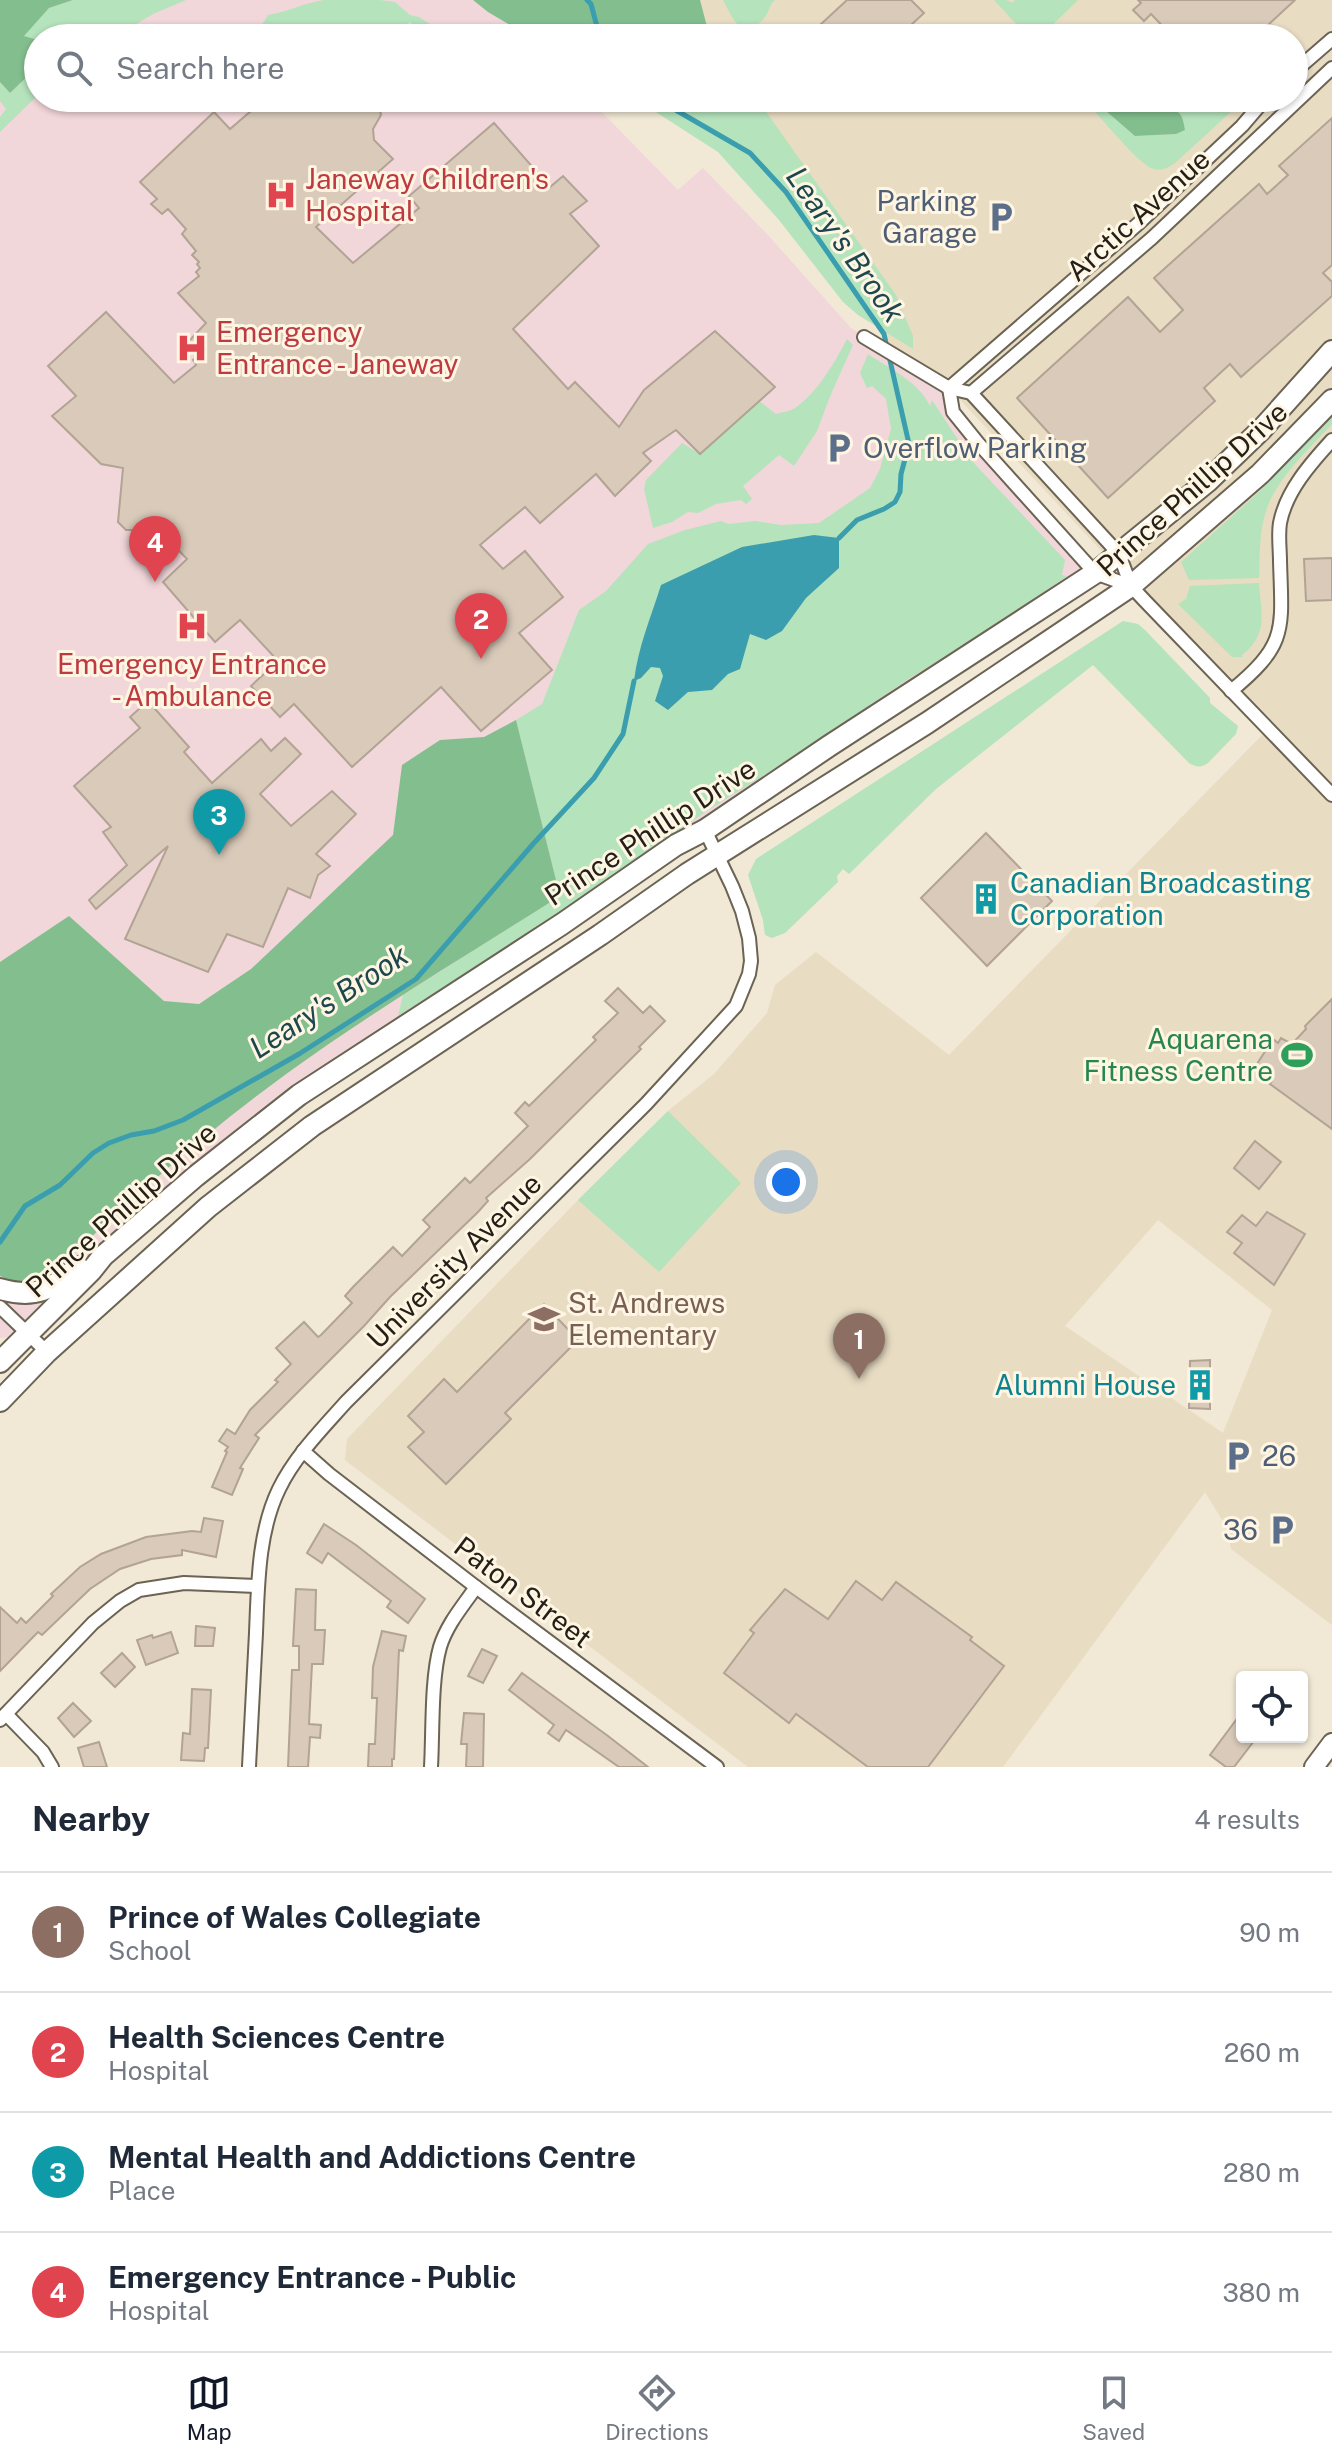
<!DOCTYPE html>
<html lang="en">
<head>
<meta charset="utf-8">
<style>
  :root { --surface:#fff; --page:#f6f6f7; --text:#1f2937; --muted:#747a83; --line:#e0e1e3; --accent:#111827 }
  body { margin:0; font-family:"Public Sans",sans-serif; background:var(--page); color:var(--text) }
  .controls { position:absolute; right:24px; bottom:24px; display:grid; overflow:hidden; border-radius:8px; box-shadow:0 2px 6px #0004 }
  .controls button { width:72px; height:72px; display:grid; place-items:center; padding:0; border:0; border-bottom:2px solid var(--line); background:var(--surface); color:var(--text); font:40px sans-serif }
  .you { position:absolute; left:786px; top:1182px; width:28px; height:28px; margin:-20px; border:6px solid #fff; border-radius:50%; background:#1a73e8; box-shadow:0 0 0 12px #1a73e833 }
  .badge { display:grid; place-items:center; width:52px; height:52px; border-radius:50%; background:var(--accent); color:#fff; font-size:26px; font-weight:700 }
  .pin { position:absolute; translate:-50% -66px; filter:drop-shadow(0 2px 4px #0008) }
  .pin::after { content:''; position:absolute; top:42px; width:28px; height:24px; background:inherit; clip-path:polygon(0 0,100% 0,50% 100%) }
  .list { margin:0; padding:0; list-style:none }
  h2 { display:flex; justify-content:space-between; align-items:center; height:104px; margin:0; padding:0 32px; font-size:34px }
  h2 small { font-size:26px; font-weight:400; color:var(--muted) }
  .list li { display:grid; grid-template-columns:52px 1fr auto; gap:24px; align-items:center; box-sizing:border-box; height:120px; padding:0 32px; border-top:2px solid var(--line) }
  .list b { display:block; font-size:30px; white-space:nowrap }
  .list p { margin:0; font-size:26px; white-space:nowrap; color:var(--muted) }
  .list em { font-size:26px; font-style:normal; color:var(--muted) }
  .icon { flex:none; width:44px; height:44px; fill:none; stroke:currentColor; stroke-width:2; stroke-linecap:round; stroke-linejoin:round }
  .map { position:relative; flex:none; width:1332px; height:1767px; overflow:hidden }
  .search { position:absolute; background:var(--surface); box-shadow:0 2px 6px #0004; left:24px; right:24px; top:24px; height:88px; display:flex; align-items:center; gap:20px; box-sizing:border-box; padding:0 28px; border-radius:44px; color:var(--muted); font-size:30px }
  .sheet { height:584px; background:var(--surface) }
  nav { display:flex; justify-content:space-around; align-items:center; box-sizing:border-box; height:112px; border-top:2px solid var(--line); background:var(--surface); font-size:22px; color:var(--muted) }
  nav a { display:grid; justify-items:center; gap:4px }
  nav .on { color:var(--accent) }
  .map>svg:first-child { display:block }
  .built { fill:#e8dcc3; fill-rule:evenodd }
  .medical { fill:#f2d7da }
  .green { fill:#b5e3bc }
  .forest { fill:#83bf8e }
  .water { fill:#3a9eae }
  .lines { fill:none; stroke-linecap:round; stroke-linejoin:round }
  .stream { stroke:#3a9eae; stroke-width:5 }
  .building { fill:#d9caba; stroke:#b2a394; stroke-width:2 }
  .street-casing { stroke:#6b6353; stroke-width:16 }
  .secondary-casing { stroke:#6b6353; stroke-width:22 }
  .primary-casing { stroke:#6b6353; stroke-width:24 }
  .street { stroke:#fff; stroke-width:12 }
  .secondary { stroke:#fff; stroke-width:18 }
  .primary { stroke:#fff; stroke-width:20 }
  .labels { text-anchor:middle; stroke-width:6; stroke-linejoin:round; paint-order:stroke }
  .health-label { font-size:28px; fill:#be3a42; stroke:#fef5e2; text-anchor:start }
  .service-label { font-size:28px; fill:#4e5e75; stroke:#fef5e2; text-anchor:end }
  .street-label { font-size:28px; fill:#242019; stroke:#fef5e2 }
  .culture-label { font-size:28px; fill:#0d838f; stroke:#fef5e2; text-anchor:start }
  .leisure-label { font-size:28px; fill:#27864d; stroke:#fef5e2; text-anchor:end }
  .education-label { font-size:28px; fill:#785e54; stroke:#fef5e2; text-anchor:start }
  .water-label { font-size:30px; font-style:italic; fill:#1c474f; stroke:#fef5e2 }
</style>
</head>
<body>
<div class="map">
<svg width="1332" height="1767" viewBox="0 0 1332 1767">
  <rect width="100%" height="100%" fill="#f1e8d5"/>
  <path class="built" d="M587,0H1332V1625L1231,1549L1227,1528L1205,1492L1003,1767H748L345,1460L347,1439L578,1200L668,1111L714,1074L767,1013L775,985L816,952L949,1055L1268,729L949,388L889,353L884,334L821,242L750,153L655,98H1294V38H600ZM1158,1220L1272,1310L1223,1433L1065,1326Z"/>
  <path class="medical" d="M0,0H493L530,38H38V98H588L678,190L703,168L767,234L851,328L949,388L953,412L1095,573L328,1075L28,1334L0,1338Z"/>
  <g class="green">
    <path d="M73,0H186L153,14L113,38H38V40L23,36L49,8Z"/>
    <path d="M324,0H380L395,2L410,15L419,17L452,38H425L410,22L389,38H253L250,33L263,23L268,15C288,12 303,3 324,0Z"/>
    <path d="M723,0H775C768,6 770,10 765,17C743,45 733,19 723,0Z"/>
    <path d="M994,0H1007L1012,3L1015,0H1078L1039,38H1029Z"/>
    <path d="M38,66V95L0,132V117L6,109L0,101V82L10,93Z"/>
    <path d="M666,98H752L762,106L896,295L913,336V349L858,315L843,302L779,220L718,152L648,107Z"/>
    <path d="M1083,98H1091L1136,136L1175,134L1156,98H1203L1205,101L1212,98L1224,101L1226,98H1246L1175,163C1168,168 1160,172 1151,168C1137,162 1096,112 1083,98Z"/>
    <path d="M847,339L853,345L831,394L817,431L794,466L779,455L743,486L752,499L746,504L741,500L716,504L698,513L688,512L672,522L653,528L644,489L646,480L682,443L700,454L759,401L776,414C782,412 789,412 795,408C817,393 835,362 847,339Z"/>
    <path d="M868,354C889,368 919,382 930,406L932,400L972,461L1065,560L1062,575L1067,576L988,631L907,680L795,756L707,811L540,927L398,1016L403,995L560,896L516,720L542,704L579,610L606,591L648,544L685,530L721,521L729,524L755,521L781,525L819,523L870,488L880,469L891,429L886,399L872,386L867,388L860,373Z"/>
    <path d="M1332,416V424C1310,448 1283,472 1269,503C1259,525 1260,554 1259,578L1189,580L1181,562L1260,491Z"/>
    <path d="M1259,583C1261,613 1269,634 1242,655L1243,657H1232L1178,604L1186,599L1190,586Z"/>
    <path d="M1123,621L1138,624L1146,631L1210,698V703L1238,726L1236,734L1208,763C1201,768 1196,767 1189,763L1093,665L936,789L849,874L843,869L837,876L838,882L785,933L772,938L765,935L763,920L748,875L756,859Z"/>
    <path d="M668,1111L741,1183L659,1272L578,1200Z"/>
  </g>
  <g class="forest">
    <path d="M0,0H73L49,8L24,36L38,40V66L10,93L0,82Z"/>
    <path d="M473,0H700L710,38H532L488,12Z"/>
    <path d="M1091,98H1156L1163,110L1170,108C1182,112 1183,118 1185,130L1176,134L1135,136Z"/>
    <path d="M516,720L560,896C469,954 376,1009 289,1072C203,1134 125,1204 49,1277C33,1286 17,1284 0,1276V962L69,916L164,1001L199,1004L251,969L393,835L402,765L440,740L484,737Z"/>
  </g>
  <path class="water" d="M814,535L839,538V568L806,598L782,631L766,640L750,634L740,669L728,674L712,690L688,692L668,710L655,701L663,676L660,668L651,667L641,678L634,681C638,647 651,617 661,585L742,547Z"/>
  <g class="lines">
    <g class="stream">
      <path d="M587,0L591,4L600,38"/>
      <path d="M655,98L750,153L786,192L884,334L909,444L901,474L900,492L895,502L884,509L857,520L839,538"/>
      <path d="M0,1242L25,1206L60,1185L93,1153L109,1143L131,1135L154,1131L183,1120L299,1054L416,979L533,844L594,778L623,734L634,681"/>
    </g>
  </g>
  <g class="building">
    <path d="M847,0H911L924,13L897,38H806Z"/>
    <path d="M1138,0H1295L1254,38H1174L1151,14L1144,21L1133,10L1141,3Z"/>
    <path d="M266,98H374L379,104L381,115L373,129L374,140L393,159L316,227L353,263L419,208L409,196L494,123L550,187L563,176L587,201L570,214L599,246L513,329L568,389L575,382L619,427L644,390L715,331L775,387L700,454L676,430L643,453L651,461L615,496L596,474L540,523L525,507L480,545L503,569L525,551L563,597L519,633L552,670L481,731L441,687L352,767L294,704L280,717L251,686L278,661L240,620L215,642L163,582L187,559L159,530H126L118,522L123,468L101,464L52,416L76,396L48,366L106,312L174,383L196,365L193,360L196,357L193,352L196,350L188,342L206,323L178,293L199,276L196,272L200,268L197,264L199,262L192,255L196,251L182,234L186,229L168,209L162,214L151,204L157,199L140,182L214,112L230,129Z"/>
    <path d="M1332,118V265L1323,273L1332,282V296L1241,377L1230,364L1204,388L1215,401L1108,498L1017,398L1128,297L1160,332L1183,310L1154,278L1259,184L1267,194L1288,175L1279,166Z"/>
    <path d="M1332,558V600L1306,601L1304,559Z"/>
    <path d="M148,701L189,747L184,752L212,783L261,739L271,751L285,738L301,754L260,794L291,826L332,791L356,814L316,854L330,866L318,875L310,898L288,888L263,947L227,934L208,972L125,939L168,846L96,909L89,900L127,865L103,832L111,827L74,786L140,728L130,717Z"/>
    <path d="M986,833L1052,901L987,966L921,898Z"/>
    <path d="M618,988L643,1013L650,1006L665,1021L639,1047L641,1049L530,1159L486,1198L488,1201L478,1212L390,1297L364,1326L255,1435L259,1438L240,1468L243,1469L232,1495L212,1487L227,1452L225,1451L228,1447L219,1441L227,1429L235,1434L250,1410L278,1382L275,1380L291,1364L276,1348L304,1322L318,1337L321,1335L352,1303L345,1296L353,1287L393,1247L402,1256L430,1227L423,1220L465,1178L470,1183L528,1126L515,1113L525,1102L529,1106L596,1040L593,1037L618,1013L605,1001Z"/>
    <path d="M1332,999V1129L1270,1084L1272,1081L1255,1067L1273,1039L1278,1043L1281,1038L1292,1044L1306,1029L1305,1026Z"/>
    <path d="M1255,1141L1281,1162L1259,1189L1234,1168Z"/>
    <path d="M1267,1212L1305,1234L1274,1285L1234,1253L1242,1243L1227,1232L1242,1215L1256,1226Z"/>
    <path d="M544,1304L578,1340L505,1413L511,1419L446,1484L408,1447L424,1432L408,1416L444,1379L457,1392Z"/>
    <path d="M1210,1360V1409L1189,1408L1190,1361Z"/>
    <path d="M204,1518L223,1521L216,1557L182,1550V1555L151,1559L120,1569L90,1589L42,1635L38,1632L0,1671V1607L17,1623L21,1618L26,1623L53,1596L51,1594L80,1567L101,1554L146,1537L192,1531L201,1532Z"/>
    <path d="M324,1524L356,1545L425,1599L408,1623L387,1607L391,1601L328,1553L322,1563L307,1553Z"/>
    <path d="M856,1581L882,1600L896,1582L972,1637L970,1640L1004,1666L928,1767H868L796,1714L789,1723L724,1673L754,1633L750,1630L785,1589L828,1619Z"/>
    <path d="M296,1589L316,1590L315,1630H325L323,1664H312L309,1724L321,1725L320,1738L310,1737L308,1767H288L292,1670H299V1646H293Z"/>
    <path d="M196,1626L215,1628L213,1646H195Z"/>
    <path d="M382,1631L406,1636L403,1651L399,1650L394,1759H392V1767H368L369,1744H375L377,1698H372L373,1667Z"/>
    <path d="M171,1632L178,1653L146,1665L137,1640L152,1635L153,1638Z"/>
    <path d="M482,1649L497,1656L483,1683L468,1676Z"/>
    <path d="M122,1653L135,1667L115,1687L101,1673Z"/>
    <path d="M522,1673L608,1736L648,1767H619L566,1730L559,1741L548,1733L554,1725L509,1690Z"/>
    <path d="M192,1689L211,1690L208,1748H205L204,1761L181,1760L183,1733L190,1734Z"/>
    <path d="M73,1703L91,1721L74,1737L58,1718Z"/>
    <path d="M1242,1712V1737H1257L1234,1767H1226L1210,1755Z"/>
    <path d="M464,1713L484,1714L483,1767H466L467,1744H461Z"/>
    <path d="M99,1742L107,1767H84L78,1748Z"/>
  </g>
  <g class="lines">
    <defs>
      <g id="street">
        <path d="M1294,72L1332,39"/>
        <path d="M864,337L949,388L971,393L1119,554L1131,586L1145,601L1332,795"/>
        <path d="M949,388L1139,223L1242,126L1266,98"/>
        <path d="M949,388L953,412L978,443L1095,573L1131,586"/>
        <path d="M971,393L1152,238L1332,68"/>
        <path d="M1231,691C1288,644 1282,630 1280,561C1280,549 1278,535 1280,523C1286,491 1311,463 1332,440"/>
        <path d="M0,1307L47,1352"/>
        <path d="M303,1451L329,1474L476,1587L717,1767"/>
        <path d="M6,1714L43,1752L52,1767"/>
        <path d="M0,1720L93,1623L120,1601L139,1590L184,1583L258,1586"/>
        <path d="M249,1767C251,1722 254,1677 256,1633C258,1585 258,1532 279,1489C295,1456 322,1429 346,1402L646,1104L736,1006L749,974L751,961L749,938L742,911L732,886L705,830"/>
        <path d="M431,1767C433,1732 431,1679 440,1647C447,1624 463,1606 476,1587"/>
      </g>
      <path id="secondary" d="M1314,1767L1332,1743"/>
      <g id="primary">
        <path d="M0,1289C35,1299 51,1290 78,1267"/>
        <path d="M0,1362L91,1271L103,1256L196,1176L299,1095L562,924L676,845L705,830L829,746L1095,573L1207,482L1262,429L1332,351"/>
        <path d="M0,1401L47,1352L208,1207L312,1126L600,935L687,874L927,723L1131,586L1260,474L1332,400"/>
      </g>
    </defs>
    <use href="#street" class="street-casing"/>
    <use href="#secondary" class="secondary-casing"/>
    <use href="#primary" class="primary-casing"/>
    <use href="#street" class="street"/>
    <use href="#secondary" class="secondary"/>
    <use href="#primary" class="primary"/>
  </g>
  <defs>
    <symbol id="hospital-bare" viewBox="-9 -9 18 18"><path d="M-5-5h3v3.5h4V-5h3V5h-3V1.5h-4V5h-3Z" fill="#e0444e" stroke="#fef5e2" stroke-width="2.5" paint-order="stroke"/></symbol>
    <symbol id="parking-bare" viewBox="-9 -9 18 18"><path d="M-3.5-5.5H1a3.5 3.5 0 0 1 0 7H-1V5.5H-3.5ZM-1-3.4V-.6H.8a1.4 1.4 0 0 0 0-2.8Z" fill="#5c6f8a" stroke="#fef5e2" stroke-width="2.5" paint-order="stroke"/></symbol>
    <symbol id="building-bare" viewBox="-9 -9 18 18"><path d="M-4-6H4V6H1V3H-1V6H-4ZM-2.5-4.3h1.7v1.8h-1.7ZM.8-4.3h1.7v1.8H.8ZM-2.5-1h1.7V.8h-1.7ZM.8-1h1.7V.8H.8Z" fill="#0f9aa8" stroke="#fef5e2" stroke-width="2.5" paint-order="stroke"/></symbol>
    <symbol id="stadium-bare" viewBox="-9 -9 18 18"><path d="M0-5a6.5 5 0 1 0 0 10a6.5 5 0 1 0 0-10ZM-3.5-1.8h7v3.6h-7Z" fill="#2e9e5b" stroke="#fef5e2" stroke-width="2.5" paint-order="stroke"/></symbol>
    <symbol id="school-bare" viewBox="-9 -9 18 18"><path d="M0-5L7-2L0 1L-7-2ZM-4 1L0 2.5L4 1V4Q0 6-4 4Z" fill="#8d6e63" stroke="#fef5e2" stroke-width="2.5" paint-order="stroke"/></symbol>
  </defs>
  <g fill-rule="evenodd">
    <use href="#hospital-bare" x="259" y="173" width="44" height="44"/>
    <use href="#parking-bare" x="979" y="195" width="44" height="44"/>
    <use href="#hospital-bare" x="170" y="326" width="44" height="44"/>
    <use href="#parking-bare" x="817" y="426" width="44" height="44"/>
    <use href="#hospital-bare" x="170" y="604" width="44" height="44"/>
    <use href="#building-bare" x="964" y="877" width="44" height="44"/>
    <use href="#stadium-bare" x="1275" y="1033" width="44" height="44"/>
    <use href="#school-bare" x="522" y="1297" width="44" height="44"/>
    <use href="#building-bare" x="1178" y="1363" width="44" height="44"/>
    <use href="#parking-bare" x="1216" y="1434" width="44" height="44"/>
    <use href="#parking-bare" x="1260" y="1508" width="44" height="44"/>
  </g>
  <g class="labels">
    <g class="health-label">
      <text x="305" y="189">Janeway Children's<tspan x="305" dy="32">Hospital</tspan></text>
      <text x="216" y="342">Emergency<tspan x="216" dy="32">Entrance - Janeway</tspan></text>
      <text x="192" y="674" text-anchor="middle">Emergency Entrance<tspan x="192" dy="32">- Ambulance</tspan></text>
    </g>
    <g class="service-label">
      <text x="977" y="211">Parking<tspan x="977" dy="32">Garage</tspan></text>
      <text x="863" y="458" text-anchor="start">Overflow Parking</text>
      <text x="1262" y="1466" text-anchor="start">26</text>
      <text x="1258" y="1540">36</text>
    </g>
    <g class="street-label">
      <text transform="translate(1138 215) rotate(-42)" y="10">Arctic Avenue</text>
      <text transform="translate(1192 489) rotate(-42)" y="10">Prince Phillip Drive</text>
      <text transform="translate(650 832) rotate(-33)" y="10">Prince Phillip Drive</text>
      <text transform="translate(121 1210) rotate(-42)" y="10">Prince Phillip Drive</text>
      <text transform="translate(454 1261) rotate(-45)" y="10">University Avenue</text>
      <text transform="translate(523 1592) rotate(37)" y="10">Paton Street</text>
    </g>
    <g class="culture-label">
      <text x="1010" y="893">Canadian Broadcasting<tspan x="1010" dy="32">Corporation</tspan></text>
      <text x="1176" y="1395" text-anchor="end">Alumni House</text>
    </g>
    <g class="leisure-label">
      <text x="1273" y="1049">Aquarena<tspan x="1273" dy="32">Fitness Centre</tspan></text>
    </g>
    <g class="education-label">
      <text x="568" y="1313">St. Andrews<tspan x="568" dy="32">Elementary</tspan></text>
    </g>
    <g class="water-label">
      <text transform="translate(845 245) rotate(55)" y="10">Leary's Brook</text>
      <text transform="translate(329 1002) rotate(-33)" y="10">Leary's Brook</text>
    </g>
  </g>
</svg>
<div class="controls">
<button><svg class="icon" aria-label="locate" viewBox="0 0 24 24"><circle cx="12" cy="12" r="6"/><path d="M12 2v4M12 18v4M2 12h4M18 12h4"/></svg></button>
</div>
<div class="you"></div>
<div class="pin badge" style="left:859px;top:1379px;background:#8d6e63">1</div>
<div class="pin badge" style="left:481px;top:659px;background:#e0444e">2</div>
<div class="pin badge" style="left:219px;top:855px;background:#0f9aa8">3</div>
<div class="pin badge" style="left:155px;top:582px;background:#e0444e">4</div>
<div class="search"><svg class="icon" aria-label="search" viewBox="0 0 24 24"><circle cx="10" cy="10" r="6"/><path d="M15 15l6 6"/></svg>Search here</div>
</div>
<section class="sheet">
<h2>Nearby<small>4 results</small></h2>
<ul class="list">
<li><span class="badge" style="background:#8d6e63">1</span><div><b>Prince of Wales Collegiate</b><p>School</p></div><em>90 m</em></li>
<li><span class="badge" style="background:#e0444e">2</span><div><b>Health Sciences Centre</b><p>Hospital</p></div><em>260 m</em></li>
<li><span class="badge" style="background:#0f9aa8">3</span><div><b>Mental Health and Addictions Centre</b><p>Place</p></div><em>280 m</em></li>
<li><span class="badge" style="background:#e0444e">4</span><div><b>Emergency Entrance - Public</b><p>Hospital</p></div><em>380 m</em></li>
</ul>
</section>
<nav>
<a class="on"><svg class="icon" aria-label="map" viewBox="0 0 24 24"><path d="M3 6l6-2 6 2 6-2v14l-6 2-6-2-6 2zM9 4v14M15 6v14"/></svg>Map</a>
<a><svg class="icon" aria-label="directions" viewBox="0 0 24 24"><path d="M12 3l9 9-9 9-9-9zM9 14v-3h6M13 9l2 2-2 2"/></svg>Directions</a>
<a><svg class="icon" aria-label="saved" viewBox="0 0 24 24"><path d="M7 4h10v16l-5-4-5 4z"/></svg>Saved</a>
</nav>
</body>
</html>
